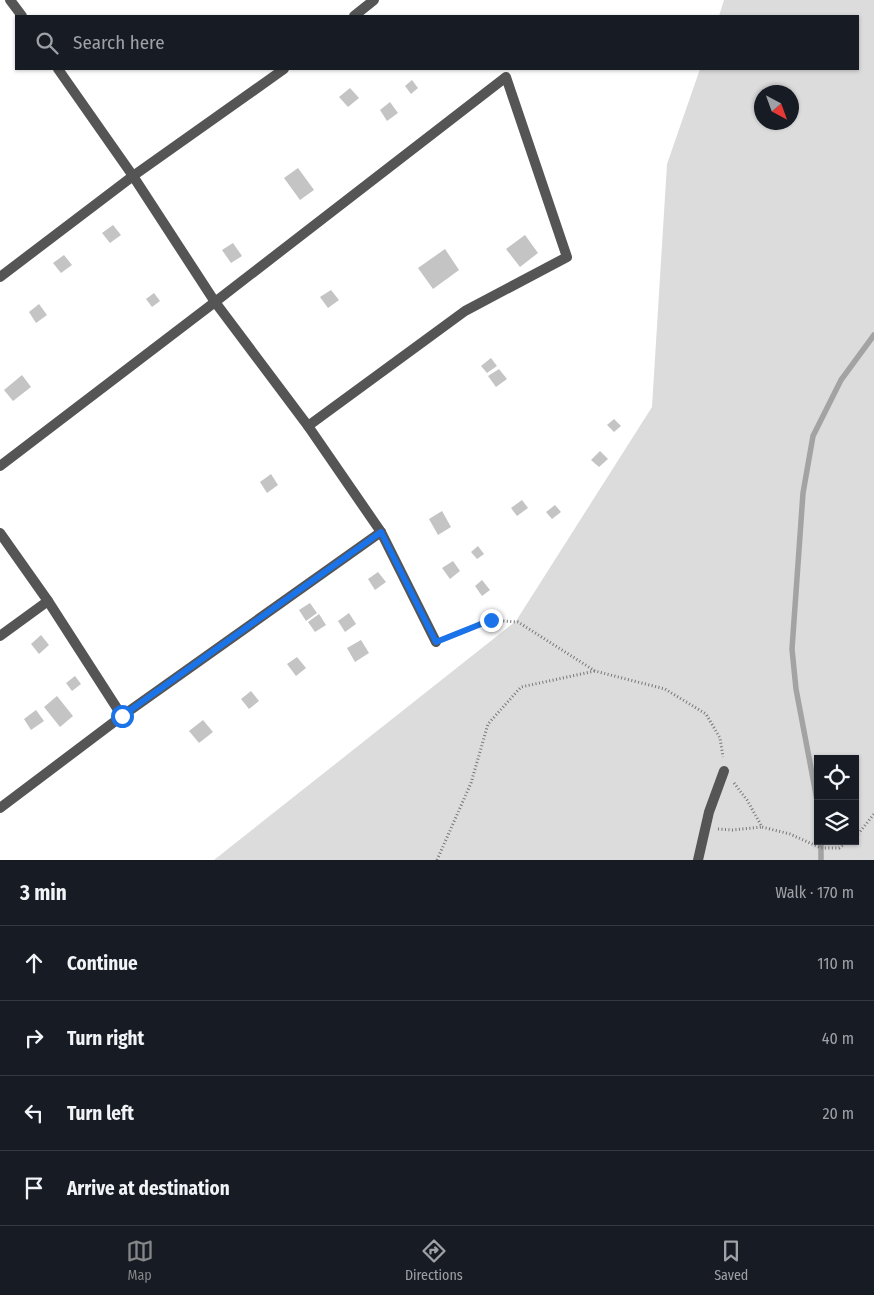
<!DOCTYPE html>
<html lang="en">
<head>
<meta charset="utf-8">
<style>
  :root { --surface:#171b24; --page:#20242c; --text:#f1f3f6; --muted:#9ea1a6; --line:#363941; --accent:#858687 }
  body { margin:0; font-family:"Fira Sans Condensed",sans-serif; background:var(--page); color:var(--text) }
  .controls { position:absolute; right:15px; bottom:15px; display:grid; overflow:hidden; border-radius:0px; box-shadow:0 1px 4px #0004 }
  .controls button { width:45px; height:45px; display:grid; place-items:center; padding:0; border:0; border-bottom:1px solid var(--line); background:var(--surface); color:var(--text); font:25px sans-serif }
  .compass { position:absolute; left:754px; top:85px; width:45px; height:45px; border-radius:50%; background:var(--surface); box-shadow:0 1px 4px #0004; rotate:139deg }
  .stop { position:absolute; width:15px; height:15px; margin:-11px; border:4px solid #1a73e8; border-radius:50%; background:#fff }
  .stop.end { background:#1a73e8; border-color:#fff; box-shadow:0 1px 5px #0008 }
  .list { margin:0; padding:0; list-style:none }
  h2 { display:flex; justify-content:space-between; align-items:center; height:65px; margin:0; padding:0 20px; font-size:21px }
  h2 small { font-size:16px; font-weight:400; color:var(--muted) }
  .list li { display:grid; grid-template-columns:32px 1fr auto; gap:15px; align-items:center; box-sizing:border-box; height:75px; padding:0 20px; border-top:1px solid var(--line) }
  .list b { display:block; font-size:19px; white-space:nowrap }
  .list em { font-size:16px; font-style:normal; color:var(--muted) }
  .icon { flex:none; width:28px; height:28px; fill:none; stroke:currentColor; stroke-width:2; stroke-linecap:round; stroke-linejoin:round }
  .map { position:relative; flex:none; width:874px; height:860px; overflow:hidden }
  .search { position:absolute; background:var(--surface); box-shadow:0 1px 4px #0004; left:15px; right:15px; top:15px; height:55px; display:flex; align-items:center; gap:12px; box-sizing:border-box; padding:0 18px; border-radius:0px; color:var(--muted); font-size:19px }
  .sheet { height:365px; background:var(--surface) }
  nav { display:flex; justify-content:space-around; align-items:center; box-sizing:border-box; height:70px; border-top:1px solid var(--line); background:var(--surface); font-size:14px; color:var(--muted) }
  nav a { display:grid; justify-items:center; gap:2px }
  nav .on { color:var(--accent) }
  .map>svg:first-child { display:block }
  .green { fill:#dcdcdc; fill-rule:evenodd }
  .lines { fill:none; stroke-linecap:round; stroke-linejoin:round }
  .stream { stroke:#a3a3a3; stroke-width:5.5 }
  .building { fill:#c4c4c4 }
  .path { stroke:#777; stroke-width:3; stroke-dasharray:1 2.5; stroke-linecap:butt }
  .street { stroke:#555; stroke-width:10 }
  .route { stroke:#1a73e8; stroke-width:6 }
</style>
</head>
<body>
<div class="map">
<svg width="874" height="860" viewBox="0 0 874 860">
  <rect width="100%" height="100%" fill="#fff"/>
  <path class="green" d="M724,0H874V860H214L516,621L652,407L667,164L700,69H858V16H719ZM762,92H792V122H762ZM818,759H855V841H818Z"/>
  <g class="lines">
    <g class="stream">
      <path d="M818,805L796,689L792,649L803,493L813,436L841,380L874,335"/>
      <path d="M821,860V841"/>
    </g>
  </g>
  <g class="building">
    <path d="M412,80L418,88L411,94L405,86Z"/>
    <path d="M350,88L359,98L348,107L339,97Z"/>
    <path d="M390,102L398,113L387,121L380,110Z"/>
    <path d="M298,168L314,190L300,200L284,178Z"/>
    <path d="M113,225L121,235L110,243L102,233Z"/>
    <path d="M525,235L538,253L520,267L506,249Z"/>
    <path d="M233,243L242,256L231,263L222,250Z"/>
    <path d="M445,249L459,270L433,289L418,268Z"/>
    <path d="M64,255L72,265L61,273L53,263Z"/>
    <path d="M331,290L339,300L328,308L320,297Z"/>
    <path d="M154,293L160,301L152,307L146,299Z"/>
    <path d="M39,304L47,315L36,323L29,312Z"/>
    <path d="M491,358L497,366L487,373L481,366Z"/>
    <path d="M499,369L507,379L496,387L488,376Z"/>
    <path d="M22,375L31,387L13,401L4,390Z"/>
    <path d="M614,419L621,426L614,432L607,425Z"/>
    <path d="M600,451L608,459L599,467L591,460Z"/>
    <path d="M271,474L278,485L267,493L260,482Z"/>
    <path d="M522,500L528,508L517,516L511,508Z"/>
    <path d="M555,505L561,512L552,519L546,512Z"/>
    <path d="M442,511L451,527L438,535L429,519Z"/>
    <path d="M478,546L484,554L477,559L471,552Z"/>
    <path d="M453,561L460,571L450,579L442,568Z"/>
    <path d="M378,572L386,582L375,590L368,579Z"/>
    <path d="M482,580L490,590L482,596L475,586Z"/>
    <path d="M310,603L317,613L306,621L299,610Z"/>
    <path d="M349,613L356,624L345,632L338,621Z"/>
    <path d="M319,614L326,625L315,632L308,622Z"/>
    <path d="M41,635L49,645L39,654L31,644Z"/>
    <path d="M361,640L369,653L355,662L347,648Z"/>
    <path d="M297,657L306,668L296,676L287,664Z"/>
    <path d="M75,676L81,684L72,691L66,683Z"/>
    <path d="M251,691L259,701L249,709L241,699Z"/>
    <path d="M57,696L73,716L60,727L44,707Z"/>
    <path d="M36,710L44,721L31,730L24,719Z"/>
    <path d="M203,720L213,732L199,743L189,731Z"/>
  </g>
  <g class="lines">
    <g class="path">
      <path d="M447,637L491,620L518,622L595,671L665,689L706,714L720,738L723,757"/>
      <path d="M734,783L747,800L762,827L790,834L821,848H839L848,841"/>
      <path d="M718,829L732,830L762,827"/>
      <path d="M855,836L859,833L874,814"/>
      <path d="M437,860L471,783L488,724L521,687L595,671"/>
    </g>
    <g class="street">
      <path d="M10,0L22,16"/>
      <path d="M354,16L374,0"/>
      <path d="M58,69L133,176L215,302L308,426L381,532L436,642"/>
      <path d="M0,277L133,176L284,69"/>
      <path d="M0,466L215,302L506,77L567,257L465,311L308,426"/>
      <path d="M0,533L48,601L122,716"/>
      <path d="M0,636L48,601"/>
      <path d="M0,808L122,716L381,532"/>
      <path d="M698,860L709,812L724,771"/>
    </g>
  </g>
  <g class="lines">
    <path class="route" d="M122,716L381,532L436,642L491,620"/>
  </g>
</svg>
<div class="controls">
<button><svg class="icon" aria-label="locate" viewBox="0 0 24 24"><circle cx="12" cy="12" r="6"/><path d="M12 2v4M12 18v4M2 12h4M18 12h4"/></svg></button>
<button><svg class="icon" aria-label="layers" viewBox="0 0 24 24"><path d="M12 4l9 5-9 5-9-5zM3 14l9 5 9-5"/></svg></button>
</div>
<svg class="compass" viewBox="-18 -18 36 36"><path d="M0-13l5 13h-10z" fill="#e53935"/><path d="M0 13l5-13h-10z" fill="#9ea1a6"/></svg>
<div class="stop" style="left:122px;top:716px"></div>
<div class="stop end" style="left:491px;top:620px"></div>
<div class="search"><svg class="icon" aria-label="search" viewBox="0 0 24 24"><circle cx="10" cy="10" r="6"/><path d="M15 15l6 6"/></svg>Search here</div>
</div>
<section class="sheet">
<h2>3 min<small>Walk · 170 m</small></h2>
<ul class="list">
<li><svg class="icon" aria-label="ahead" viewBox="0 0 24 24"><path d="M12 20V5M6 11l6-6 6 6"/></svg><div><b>Continue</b></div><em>110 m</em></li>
<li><svg class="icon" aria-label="right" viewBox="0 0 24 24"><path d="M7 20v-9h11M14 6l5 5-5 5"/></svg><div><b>Turn right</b></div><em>40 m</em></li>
<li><svg class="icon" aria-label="left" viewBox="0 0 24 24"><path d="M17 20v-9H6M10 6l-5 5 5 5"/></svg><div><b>Turn left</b></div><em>20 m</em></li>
<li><svg class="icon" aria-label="arrive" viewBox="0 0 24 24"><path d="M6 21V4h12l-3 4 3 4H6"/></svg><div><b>Arrive at destination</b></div></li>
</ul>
</section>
<nav>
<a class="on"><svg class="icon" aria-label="map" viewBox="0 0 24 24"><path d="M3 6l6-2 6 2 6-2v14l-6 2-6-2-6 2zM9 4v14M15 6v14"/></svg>Map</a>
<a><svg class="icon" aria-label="directions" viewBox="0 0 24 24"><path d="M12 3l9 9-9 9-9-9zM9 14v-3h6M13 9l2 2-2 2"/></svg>Directions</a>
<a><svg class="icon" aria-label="saved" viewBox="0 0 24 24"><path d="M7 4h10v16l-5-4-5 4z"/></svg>Saved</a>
</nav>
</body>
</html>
